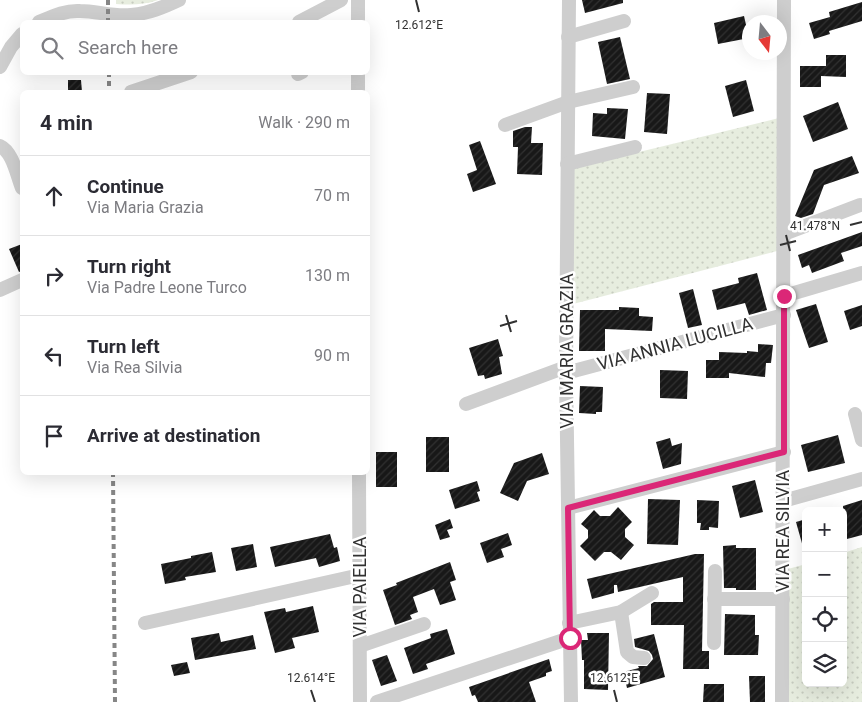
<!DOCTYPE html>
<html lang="en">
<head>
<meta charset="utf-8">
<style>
  :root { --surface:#fff; --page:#f7f7f7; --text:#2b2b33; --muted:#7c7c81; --line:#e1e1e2 }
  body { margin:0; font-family:Roboto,sans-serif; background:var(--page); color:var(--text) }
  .controls { position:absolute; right:15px; bottom:15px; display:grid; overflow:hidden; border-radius:8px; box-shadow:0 5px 20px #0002 }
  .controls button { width:45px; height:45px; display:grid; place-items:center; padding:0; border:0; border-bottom:1px solid var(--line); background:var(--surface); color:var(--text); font:25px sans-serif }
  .compass { position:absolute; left:742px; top:15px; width:45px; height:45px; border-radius:50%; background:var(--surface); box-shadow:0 5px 20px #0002; rotate:164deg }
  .stop { position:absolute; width:15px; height:15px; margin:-11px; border:4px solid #db2777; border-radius:50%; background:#fff }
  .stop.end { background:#db2777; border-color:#fff; box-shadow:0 1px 5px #0008 }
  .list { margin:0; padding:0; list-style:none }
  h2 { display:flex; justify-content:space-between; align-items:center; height:65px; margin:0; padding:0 20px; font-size:21px }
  h2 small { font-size:16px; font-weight:400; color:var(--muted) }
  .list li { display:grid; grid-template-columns:32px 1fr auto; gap:15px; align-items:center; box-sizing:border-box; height:80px; padding:0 20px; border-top:1px solid var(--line) }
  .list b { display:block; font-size:19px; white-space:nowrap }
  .list p { margin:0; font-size:16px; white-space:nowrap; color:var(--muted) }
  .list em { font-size:16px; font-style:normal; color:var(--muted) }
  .icon { flex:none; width:28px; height:28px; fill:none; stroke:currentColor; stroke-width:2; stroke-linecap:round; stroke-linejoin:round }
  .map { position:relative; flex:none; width:862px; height:702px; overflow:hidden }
  .search { position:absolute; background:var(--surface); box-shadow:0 5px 20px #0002; left:20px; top:20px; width:350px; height:55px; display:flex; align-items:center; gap:12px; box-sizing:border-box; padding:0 18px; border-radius:8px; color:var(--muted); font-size:19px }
  .panel { position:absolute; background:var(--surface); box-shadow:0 5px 20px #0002; left:20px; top:90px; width:350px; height:385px; border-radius:8px }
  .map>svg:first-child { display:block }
  .grass { fill:url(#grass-dots) }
  .building { fill:url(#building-hatch) }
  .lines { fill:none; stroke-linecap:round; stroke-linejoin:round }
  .street { stroke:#cecece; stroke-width:14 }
  .rail { stroke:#868686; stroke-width:4; stroke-dasharray:5 4; stroke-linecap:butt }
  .route { stroke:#db2777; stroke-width:6 }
  .ticks { fill:none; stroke:#313131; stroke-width:2 }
  .labels { text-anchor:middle; stroke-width:5; stroke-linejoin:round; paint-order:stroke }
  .street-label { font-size:18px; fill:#313131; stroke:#fff }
  .ticks-label { font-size:12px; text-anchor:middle; fill:#313131; stroke:#fff; stroke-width:5; stroke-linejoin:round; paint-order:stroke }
</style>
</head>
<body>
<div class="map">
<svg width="862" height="702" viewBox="0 0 862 702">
  <defs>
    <pattern id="grass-dots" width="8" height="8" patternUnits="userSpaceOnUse" patternTransform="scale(1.25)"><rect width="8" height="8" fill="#e7eddf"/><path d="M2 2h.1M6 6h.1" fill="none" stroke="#c7ccc0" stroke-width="1.8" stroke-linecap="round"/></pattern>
    <pattern id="building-hatch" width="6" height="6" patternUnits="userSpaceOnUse" patternTransform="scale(1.25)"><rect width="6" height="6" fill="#181818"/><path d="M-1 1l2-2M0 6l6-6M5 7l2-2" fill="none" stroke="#313131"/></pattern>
  </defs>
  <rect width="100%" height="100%" fill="#fff"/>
  <g class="grass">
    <path d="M116,0H158C144,5 131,5 116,4Z"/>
    <path d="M779,118L777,251L573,304V168Z"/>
    <path d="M862,547V702H789L788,569L806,564V683H843V553Z"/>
  </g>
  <g class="building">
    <path d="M582,0H623V3L585,13Z"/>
    <path d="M862,2V21L829,31L830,34L814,39L809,23L830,17L829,12Z"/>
    <path d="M744,16L749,38L718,44L714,23Z"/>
    <path d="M620,37L630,79L607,84L598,42Z"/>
    <path d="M826,55H846V77L821,76V87H800V66H826Z"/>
    <path d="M68,80H81L82,92H68Z"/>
    <path d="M746,80L754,111L733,117L725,86Z"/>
    <path d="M647,93L670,94L667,134L644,132Z"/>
    <path d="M838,102L848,129L813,142L803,116Z"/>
    <path d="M607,108L628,109L625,139L592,136L593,113L607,114Z"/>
    <path d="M525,127H532L531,143H543L542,175L517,174L518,147H513V131Z"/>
    <path d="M480,141L496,184L473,192L467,174L477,170L469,145Z"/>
    <path d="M852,156L859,173L824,185L813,214L801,218L795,216L814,170Z"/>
    <path d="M862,232V246L841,253L844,261L812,273L809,265L802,268L798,255Z"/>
    <path d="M22,244V271L19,272L9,249Z"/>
    <path d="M757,273L767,310L749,315L745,303L717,310L712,290L739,283L738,278Z"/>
    <path d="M693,289L702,325L688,328L679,293Z"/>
    <path d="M816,304L828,342L809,348L796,310Z"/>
    <path d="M862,305V326L850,330L844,311Z"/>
    <path d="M619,307L639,308V316L653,317L652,331L605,329V351H579L580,310H619Z"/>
    <path d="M498,339L503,356L499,357L502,374L485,379L484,375L478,376L469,348Z"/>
    <path d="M758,344L773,345L771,363H766L765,377L729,373V378H706V360H719V352L747,353V351L758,352Z"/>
    <path d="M660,370L688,371L687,399L660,398Z"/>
    <path d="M580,386L603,387L602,412H596V414L579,413Z"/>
    <path d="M838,435L845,463L808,472L801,445Z"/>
    <rect x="426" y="437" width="23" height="35"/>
    <path d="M670,438L672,446L682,443L681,464L663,469L656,442Z"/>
    <rect x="376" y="452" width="21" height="35"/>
    <path d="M542,453L549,474L527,481L518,501L500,493L514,463Z"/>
    <path d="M755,480L763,512L740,518L732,486Z"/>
    <path d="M477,481L480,491L477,492L480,501L455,509L449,490Z"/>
    <path d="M648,499L680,500L678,545L647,544Z"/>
    <path d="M697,500L719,501L718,528L709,527V530H700L701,523H697Z"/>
    <path d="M862,500V535L847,539L843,526V506Z"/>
    <path d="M618,507L632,522L625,529V537L634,545L621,560L611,552H604L595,561L580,546L588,538V530L581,524L594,510L600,516H610Z"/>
    <path d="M450,519L453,528L447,530L450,537L440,540L435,525Z"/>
    <path d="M806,519V547H803L796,522Z"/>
    <path d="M508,533L512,545L501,549L504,557L487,563L480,543Z"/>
    <path d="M330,534L334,548L337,547L340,561L319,567L316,558L275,567L270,547Z"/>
    <path d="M253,544L257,567L236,571L231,548Z"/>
    <path d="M736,545V548H756V590H736V588H724L723,546Z"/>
    <path d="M212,552L216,572L185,577L186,580L165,584L161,564L191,558V556Z"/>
    <path d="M695,554H704L702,651H709V669H683L684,625H651V604L654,602H683V577L618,592L617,585H614V593L592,599L587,579Z"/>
    <path d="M450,562L456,580L450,582L456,600L440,605L434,589L413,597L418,612L410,615L412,619L395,625L383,590L397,585L396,583Z"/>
    <path d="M313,606L319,632L292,638L295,648L275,653L264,612L285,608L286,612Z"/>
    <path d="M725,614L755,615V635H759L758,655H724Z"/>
    <path d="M447,629L455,654L426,664L428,669L413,674L404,648L431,638L430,634Z"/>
    <path d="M219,633L221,642L253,635L256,649L195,660L191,638Z"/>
    <path d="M587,633H609L608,690L584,689V660H582L581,640H588Z"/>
    <path d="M654,634L665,677L627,688L623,672L639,668L638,666H647L653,659L652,655L649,651L635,647L634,639Z"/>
    <path d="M387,655L397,681L381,686L372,660Z"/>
    <path d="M549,659L552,671L546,673V676L529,682L536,702H478L475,695L472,696L469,687Z"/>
    <path d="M187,662L190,673L174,676L171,665Z"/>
    <path d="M749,676H765V702H750Z"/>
    <path d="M704,684H724V702H703Z"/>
  </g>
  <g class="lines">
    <g class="street">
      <path d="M358,0V22"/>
      <path d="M569,0L566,373L571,702"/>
      <path d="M39,22C51,17 65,10 80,11C97,11 113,17 131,15C148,14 164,7 179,0"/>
      <path d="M299,22L341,0"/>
      <path d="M568,37L624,21"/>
      <path d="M0,67L11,47L22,34"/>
      <path d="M358,72V92"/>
      <path d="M298,74L302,72"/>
      <path d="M131,92L191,72"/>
      <path d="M505,125L568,102L633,87"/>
      <path d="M0,146C13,152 17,176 22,188"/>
      <path d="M567,164L635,147"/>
      <path d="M784,234L860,205"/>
      <path d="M0,290L22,280"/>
      <path d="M784,296L862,273"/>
      <path d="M566,373L784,315"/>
      <path d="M466,404L566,367"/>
      <path d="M855,414L862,440"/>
      <path d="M359,472L360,702"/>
      <path d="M783,501L862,479"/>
      <path d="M568,508L784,452"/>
      <path d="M714,599H783"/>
      <path d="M621,612L627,652L633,657L644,658"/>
      <path d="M145,623L360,575"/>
      <path d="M569,623L621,612L652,593"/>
      <path d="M714,643L715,571"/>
      <path d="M360,646L424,624"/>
      <path d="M377,702L570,638"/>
      <path d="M782,702L784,0"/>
    </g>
    <g class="rail">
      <path d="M108,0V22"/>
      <path d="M109,72V92"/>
      <path d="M113,472L115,702"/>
    </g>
  </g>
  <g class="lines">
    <path class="route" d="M570,638L568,508L784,452V296"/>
  </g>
  <path class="ticks" d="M416,0L419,12M850,225L862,222M786,235L790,251M780,245L796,241M506,315L511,332M500,326L517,321M311,690L315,702M614,690L617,702"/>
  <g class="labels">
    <g class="street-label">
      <text transform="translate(675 344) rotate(-15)" y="6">VIA ANNIA LUCILLA</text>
      <text transform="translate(567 351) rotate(-90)" y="6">VIA MARIA GRAZIA</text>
      <text transform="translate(783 531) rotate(-90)" y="6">VIA REA SILVIA</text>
      <text transform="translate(360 587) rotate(-90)" y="6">VIA PAIELLA</text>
    </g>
  </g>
  <g class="ticks-label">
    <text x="419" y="29">12.612°E</text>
    <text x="815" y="230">41.478°N</text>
    <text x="311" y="682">12.614°E</text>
    <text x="614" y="682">12.612°E</text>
  </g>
</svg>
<div class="controls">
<button>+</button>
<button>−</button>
<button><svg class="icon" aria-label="locate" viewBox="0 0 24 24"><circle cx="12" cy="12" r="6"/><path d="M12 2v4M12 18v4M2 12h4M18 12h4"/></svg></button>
<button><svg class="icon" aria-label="layers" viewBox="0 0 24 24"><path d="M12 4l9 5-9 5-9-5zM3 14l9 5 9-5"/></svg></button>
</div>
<svg class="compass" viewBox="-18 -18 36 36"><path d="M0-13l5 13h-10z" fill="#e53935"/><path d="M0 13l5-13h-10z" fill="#7c7c81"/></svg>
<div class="stop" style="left:570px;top:638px"></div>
<div class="stop end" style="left:784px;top:296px"></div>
<div class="search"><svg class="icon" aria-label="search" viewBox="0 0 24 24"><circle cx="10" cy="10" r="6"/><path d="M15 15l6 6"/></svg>Search here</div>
<section class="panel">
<h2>4 min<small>Walk · 290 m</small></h2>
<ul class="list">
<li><svg class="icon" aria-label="ahead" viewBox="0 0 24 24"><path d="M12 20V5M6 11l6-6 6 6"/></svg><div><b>Continue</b><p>Via Maria Grazia</p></div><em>70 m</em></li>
<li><svg class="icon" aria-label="right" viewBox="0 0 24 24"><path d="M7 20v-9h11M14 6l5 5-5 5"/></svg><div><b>Turn right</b><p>Via Padre Leone Turco</p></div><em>130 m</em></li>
<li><svg class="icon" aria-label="left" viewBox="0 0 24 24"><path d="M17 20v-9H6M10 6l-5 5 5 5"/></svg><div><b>Turn left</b><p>Via Rea Silvia</p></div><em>90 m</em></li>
<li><svg class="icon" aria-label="arrive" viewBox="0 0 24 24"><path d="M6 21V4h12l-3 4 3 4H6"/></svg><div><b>Arrive at destination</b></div></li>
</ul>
</section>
</div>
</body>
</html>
